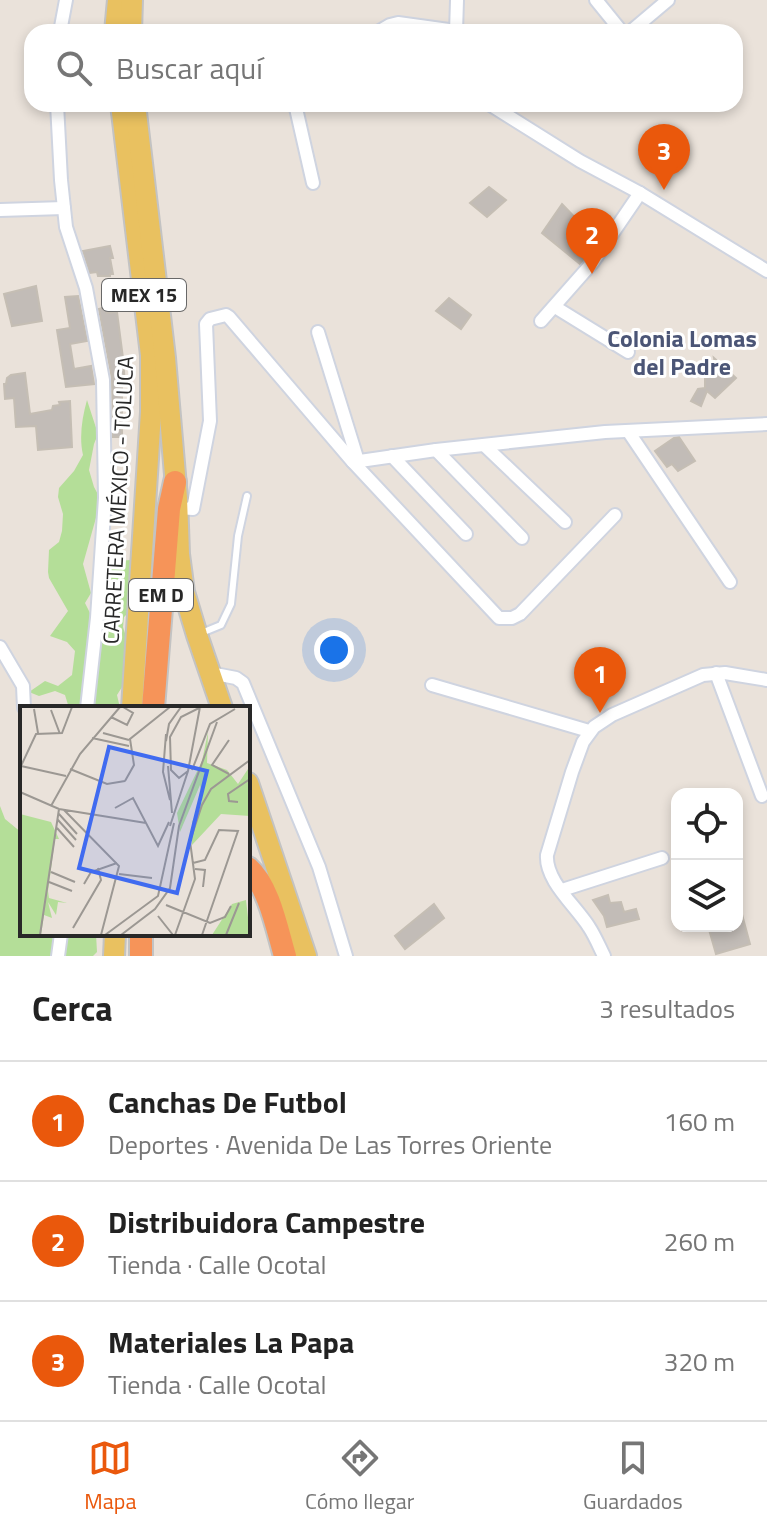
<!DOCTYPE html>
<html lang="es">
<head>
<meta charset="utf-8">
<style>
  :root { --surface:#fff; --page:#f6f6f6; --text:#222; --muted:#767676; --line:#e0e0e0; --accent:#ea580c }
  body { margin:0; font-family:"Titillium Web",sans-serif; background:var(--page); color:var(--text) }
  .controls { position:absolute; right:24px; bottom:24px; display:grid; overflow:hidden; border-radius:16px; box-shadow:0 4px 12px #0003 }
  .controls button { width:72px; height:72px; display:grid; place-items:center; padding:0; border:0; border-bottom:2px solid var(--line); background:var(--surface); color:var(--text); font:40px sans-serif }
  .you { position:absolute; left:334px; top:650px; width:28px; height:28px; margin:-20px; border:6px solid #fff; border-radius:50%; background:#1a73e8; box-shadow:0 0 0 12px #1a73e833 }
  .badge { display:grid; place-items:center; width:52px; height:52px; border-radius:50%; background:var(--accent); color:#fff; font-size:26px; font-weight:700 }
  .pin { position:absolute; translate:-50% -66px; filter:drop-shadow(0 2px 4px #0008) }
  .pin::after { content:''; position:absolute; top:42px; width:28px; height:24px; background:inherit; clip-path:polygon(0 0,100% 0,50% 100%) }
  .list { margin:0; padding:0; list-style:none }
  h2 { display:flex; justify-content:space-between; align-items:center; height:104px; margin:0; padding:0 32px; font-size:34px }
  h2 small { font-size:26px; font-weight:400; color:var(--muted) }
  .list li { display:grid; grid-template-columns:52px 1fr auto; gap:24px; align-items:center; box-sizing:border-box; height:120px; padding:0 32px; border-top:2px solid var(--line) }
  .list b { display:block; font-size:30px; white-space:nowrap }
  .list p { margin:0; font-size:26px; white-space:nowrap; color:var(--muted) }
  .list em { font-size:26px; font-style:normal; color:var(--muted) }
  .icon { flex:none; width:44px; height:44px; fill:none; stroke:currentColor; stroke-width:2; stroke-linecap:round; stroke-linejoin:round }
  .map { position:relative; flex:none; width:767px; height:956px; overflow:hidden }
  .search { position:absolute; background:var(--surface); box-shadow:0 4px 12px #0003; left:24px; right:24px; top:24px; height:88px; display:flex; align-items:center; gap:20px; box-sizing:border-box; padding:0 28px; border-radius:24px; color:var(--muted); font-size:30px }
  .sheet { height:464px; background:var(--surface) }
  nav { display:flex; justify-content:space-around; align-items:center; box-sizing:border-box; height:112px; border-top:2px solid var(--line); background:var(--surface); font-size:22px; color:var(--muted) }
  nav a { display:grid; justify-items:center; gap:4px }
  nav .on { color:var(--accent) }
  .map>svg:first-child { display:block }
  .green { fill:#b4de98 }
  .building { fill:#c2bcb7; stroke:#c5beb4; stroke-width:2 }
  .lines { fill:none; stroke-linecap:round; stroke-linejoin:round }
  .lane-casing { stroke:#cfd4e0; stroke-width:10 }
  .street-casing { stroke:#cfd4e0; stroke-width:16 }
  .primary-casing { stroke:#c3c3c3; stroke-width:24 }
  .highway-casing { stroke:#c3c3c3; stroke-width:26 }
  .lane { stroke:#fff; stroke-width:6 }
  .street { stroke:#fff; stroke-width:12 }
  .primary { stroke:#e9c160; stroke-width:20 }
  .highway { stroke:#f69459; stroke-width:22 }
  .labels { text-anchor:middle; stroke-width:6; stroke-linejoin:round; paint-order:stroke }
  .shield { fill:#fff; stroke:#686868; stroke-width:2 }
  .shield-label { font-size:20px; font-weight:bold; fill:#282828 }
  .street-label { font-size:22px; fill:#282828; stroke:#fff }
  .neighbourhood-label { font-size:24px; font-weight:bold; fill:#4b5576; stroke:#fff }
  .inset-road { fill:none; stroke:#9c9893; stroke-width:2 }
  .view { fill:#406bf0; fill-opacity:0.15; stroke:#406bf0; stroke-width:4 }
  .inset-edge { fill:none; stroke:#282828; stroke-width:4 }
</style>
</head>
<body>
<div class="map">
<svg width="767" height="956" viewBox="0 0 767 956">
  <rect width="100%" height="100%" fill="#eae2da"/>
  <g class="green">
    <path d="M87,400L98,434L94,444L89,470L94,487L101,500L83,564L91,593L85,603L91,615L97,610L107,616L103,581L115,561L131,560L140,590L137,604L124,617L123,627L134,662L129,676L117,695L120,708H69L65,695L55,691L39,696L29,692L45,681L58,686L72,675L75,651L67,642L50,636L68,611L49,578L48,572L49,550L59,542L62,531L63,514L58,497L59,488L74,471L83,455C79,437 82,418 87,400Z"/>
    <path d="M0,806L5,819L22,833V934H96L97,952L93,956H0Z"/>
  </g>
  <g class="building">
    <path d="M489,187L506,200L487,217L470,203Z"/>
    <path d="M562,204L585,228L573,243L588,254L580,264L542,233Z"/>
    <path d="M110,246L113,258H110L113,274H110V276H98L97,272L90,273L83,251Z"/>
    <path d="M36,286L42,321L12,326L4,294Z"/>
    <path d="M78,296L87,341L70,344L74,369L91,366L94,384L66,387L57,330L70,328L65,297Z"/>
    <path d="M449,298L471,315L461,329L436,311Z"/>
    <path d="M106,307L107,313L117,312L123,358L125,385L122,386V437H113L112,378L99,309Z"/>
    <path d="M714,358L736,378L715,398L707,391L701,406L691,401L698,389L705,388V371L716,368Z"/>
    <path d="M25,373L30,414L52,410L53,406L60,405L59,402L70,401L72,447L38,450L36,426L16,427L14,398L5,399L4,384H6L7,378L11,375Z"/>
    <path d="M679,437L695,461L678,471L672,464L667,467L655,451L674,438Z"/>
    <path d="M608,895L610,903L621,902L624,912L636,909L639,919L607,927L604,916L593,900Z"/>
    <path d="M434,904L444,918L405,949L395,936Z"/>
    <path d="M737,907H740L750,944L716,954L708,926H737Z"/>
  </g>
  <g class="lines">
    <defs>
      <path id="lane" d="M199,634L221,625L231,604L238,536L247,496"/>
      <g id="street">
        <path d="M596,0L622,32"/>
        <path d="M60,32L66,0"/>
        <path d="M378,32L390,25L398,23L456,31"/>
        <path d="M456,32L457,0"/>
        <path d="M630,32L668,0"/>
        <path d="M57,104L61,180L66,227L86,288L103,380L105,498L97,618L87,708"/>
        <path d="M295,104L313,183"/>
        <path d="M489,104L580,161L640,193L767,271"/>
        <path d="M0,210L64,208"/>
        <path d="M555,307L628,352"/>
        <path d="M541,321L593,262L640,193"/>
        <path d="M318,332L358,461"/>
        <path d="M628,431L730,582"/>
        <path d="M485,446L565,522"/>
        <path d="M436,450L522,538"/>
        <path d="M392,456L466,534"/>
        <path d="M353,462L436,450L605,432L767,424"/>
        <path d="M178,508L193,509L210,421L206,324L210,319L226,315L229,317L353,462L499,618H512L520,614L615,515"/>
        <path d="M0,647L23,686L24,708"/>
        <path d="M210,673L236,678L243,683L319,867L346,956"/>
        <path d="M716,673L762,796"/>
        <path d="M432,685L589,731"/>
        <path d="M562,890L662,858"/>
        <path d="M58,956L61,934"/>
        <path d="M604,956C599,946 595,936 589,927C576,906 545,881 547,855L572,772L583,742L594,727L612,715L703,675L725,673L767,680"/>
      </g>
      <g id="primary">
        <path d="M115,32L118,0"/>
        <path d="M131,32L132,0"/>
        <path d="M121,104L151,355V412L132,708"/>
        <path d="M135,104L165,358L177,498L179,554L184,592L197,635L222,708"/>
        <path d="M248,783L306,956"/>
        <path d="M114,956L115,934"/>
      </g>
      <g id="highway">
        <path d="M153,708L169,509L175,482"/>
        <path d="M248,868C269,886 277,929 285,956"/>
        <path d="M141,934V956"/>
      </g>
    </defs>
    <use href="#lane" class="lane-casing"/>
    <use href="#street" class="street-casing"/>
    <use href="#primary" class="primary-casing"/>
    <use href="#highway" class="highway-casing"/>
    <use href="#lane" class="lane"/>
    <use href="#street" class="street"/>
    <use href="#primary" class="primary"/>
    <use href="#highway" class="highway"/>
  </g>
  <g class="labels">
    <g class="shield">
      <rect x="102" y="279" width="84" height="32" rx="6"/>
      <rect x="129" y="579" width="64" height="32" rx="6"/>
    </g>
    <g class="shield-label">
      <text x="144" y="302">MEX 15</text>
      <text x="161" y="602">EM D</text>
    </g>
    <g class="street-label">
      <text transform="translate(118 500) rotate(-87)" y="8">CARRETERA MÉXICO - TOLUCA</text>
    </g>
    <g class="neighbourhood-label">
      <text x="682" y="347">Colonia Lomas<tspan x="682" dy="28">del Padre</tspan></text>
    </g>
  </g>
  <g transform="translate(20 706)">
    <rect width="230" height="230" fill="#eae2da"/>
    <path d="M188,26L187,57L207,64L218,78L230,60V110L201,108L172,139V116L182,95L180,79L160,126L157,107L182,55ZM0,108L31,116L39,133H35L28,185L29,192L47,197L38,196L36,209L28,196L32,212L24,209L21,229H0ZM226,194L230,229H192L212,198Z" fill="#b4de98"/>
    <path class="inset-road" d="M14,3L18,27M31,4L40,28M91,11L107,19L113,7L103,1M83,27L109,34M146,28L143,66L150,94M72,32L109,40M146,35L149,18L161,1M1,60L16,28L42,27L52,1M1,60L46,70M148,60L152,107M50,63L87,78L105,75M172,64L190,18L215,3M168,65L159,72L151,64L150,31L161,11L181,1H229M209,68L192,59L209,34M105,75L114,59L110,33L150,1M0,86L39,103L126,117M218,96L209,95L208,88L230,73M31,100L60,48L100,1M95,102L113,92L138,140L149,116M44,104L99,160L81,229M39,108L57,128M38,114L56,134M150,120L168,65L180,1M37,122L54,141M173,157L185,154L199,124L218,125L182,229M175,163L185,164L183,181M31,166L55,176M99,168L132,172M29,176L52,185M64,178L71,166L97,157M146,199L190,217L205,211L211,200M138,210L153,229M53,222L81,174L78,162M20,229L39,103M85,229L138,190L154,117M101,229L135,203L150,182L159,120L197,16M155,229L175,173L170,135L182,99L191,83L230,54M206,229L219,197"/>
    <path class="view" d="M89,41L187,65L157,187L59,162Z"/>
    <rect width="230" height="230" class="inset-edge"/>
  </g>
</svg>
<div class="controls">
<button><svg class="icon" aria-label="locate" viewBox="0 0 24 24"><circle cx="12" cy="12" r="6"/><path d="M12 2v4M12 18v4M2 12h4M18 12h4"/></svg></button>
<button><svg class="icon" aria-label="layers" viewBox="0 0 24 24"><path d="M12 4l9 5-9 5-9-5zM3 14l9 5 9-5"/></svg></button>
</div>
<div class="you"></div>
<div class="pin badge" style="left:600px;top:713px">1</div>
<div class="pin badge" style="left:592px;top:274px">2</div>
<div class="pin badge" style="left:664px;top:190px">3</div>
<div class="search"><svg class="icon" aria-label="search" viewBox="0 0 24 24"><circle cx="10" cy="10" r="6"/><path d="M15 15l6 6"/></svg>Buscar aquí</div>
</div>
<section class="sheet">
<h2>Cerca<small>3 resultados</small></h2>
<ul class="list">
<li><span class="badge">1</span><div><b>Canchas De Futbol</b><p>Deportes · Avenida De Las Torres Oriente</p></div><em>160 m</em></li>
<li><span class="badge">2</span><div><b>Distribuidora Campestre</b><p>Tienda · Calle Ocotal</p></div><em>260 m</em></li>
<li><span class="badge">3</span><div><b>Materiales La Papa</b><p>Tienda · Calle Ocotal</p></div><em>320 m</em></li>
</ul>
</section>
<nav>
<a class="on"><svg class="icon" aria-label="map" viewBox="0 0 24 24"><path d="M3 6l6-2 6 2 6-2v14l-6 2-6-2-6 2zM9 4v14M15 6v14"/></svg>Mapa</a>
<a><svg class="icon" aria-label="directions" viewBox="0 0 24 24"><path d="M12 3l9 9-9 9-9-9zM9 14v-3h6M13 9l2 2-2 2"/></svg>Cómo llegar</a>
<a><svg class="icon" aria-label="saved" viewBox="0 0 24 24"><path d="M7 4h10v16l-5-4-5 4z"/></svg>Guardados</a>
</nav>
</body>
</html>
